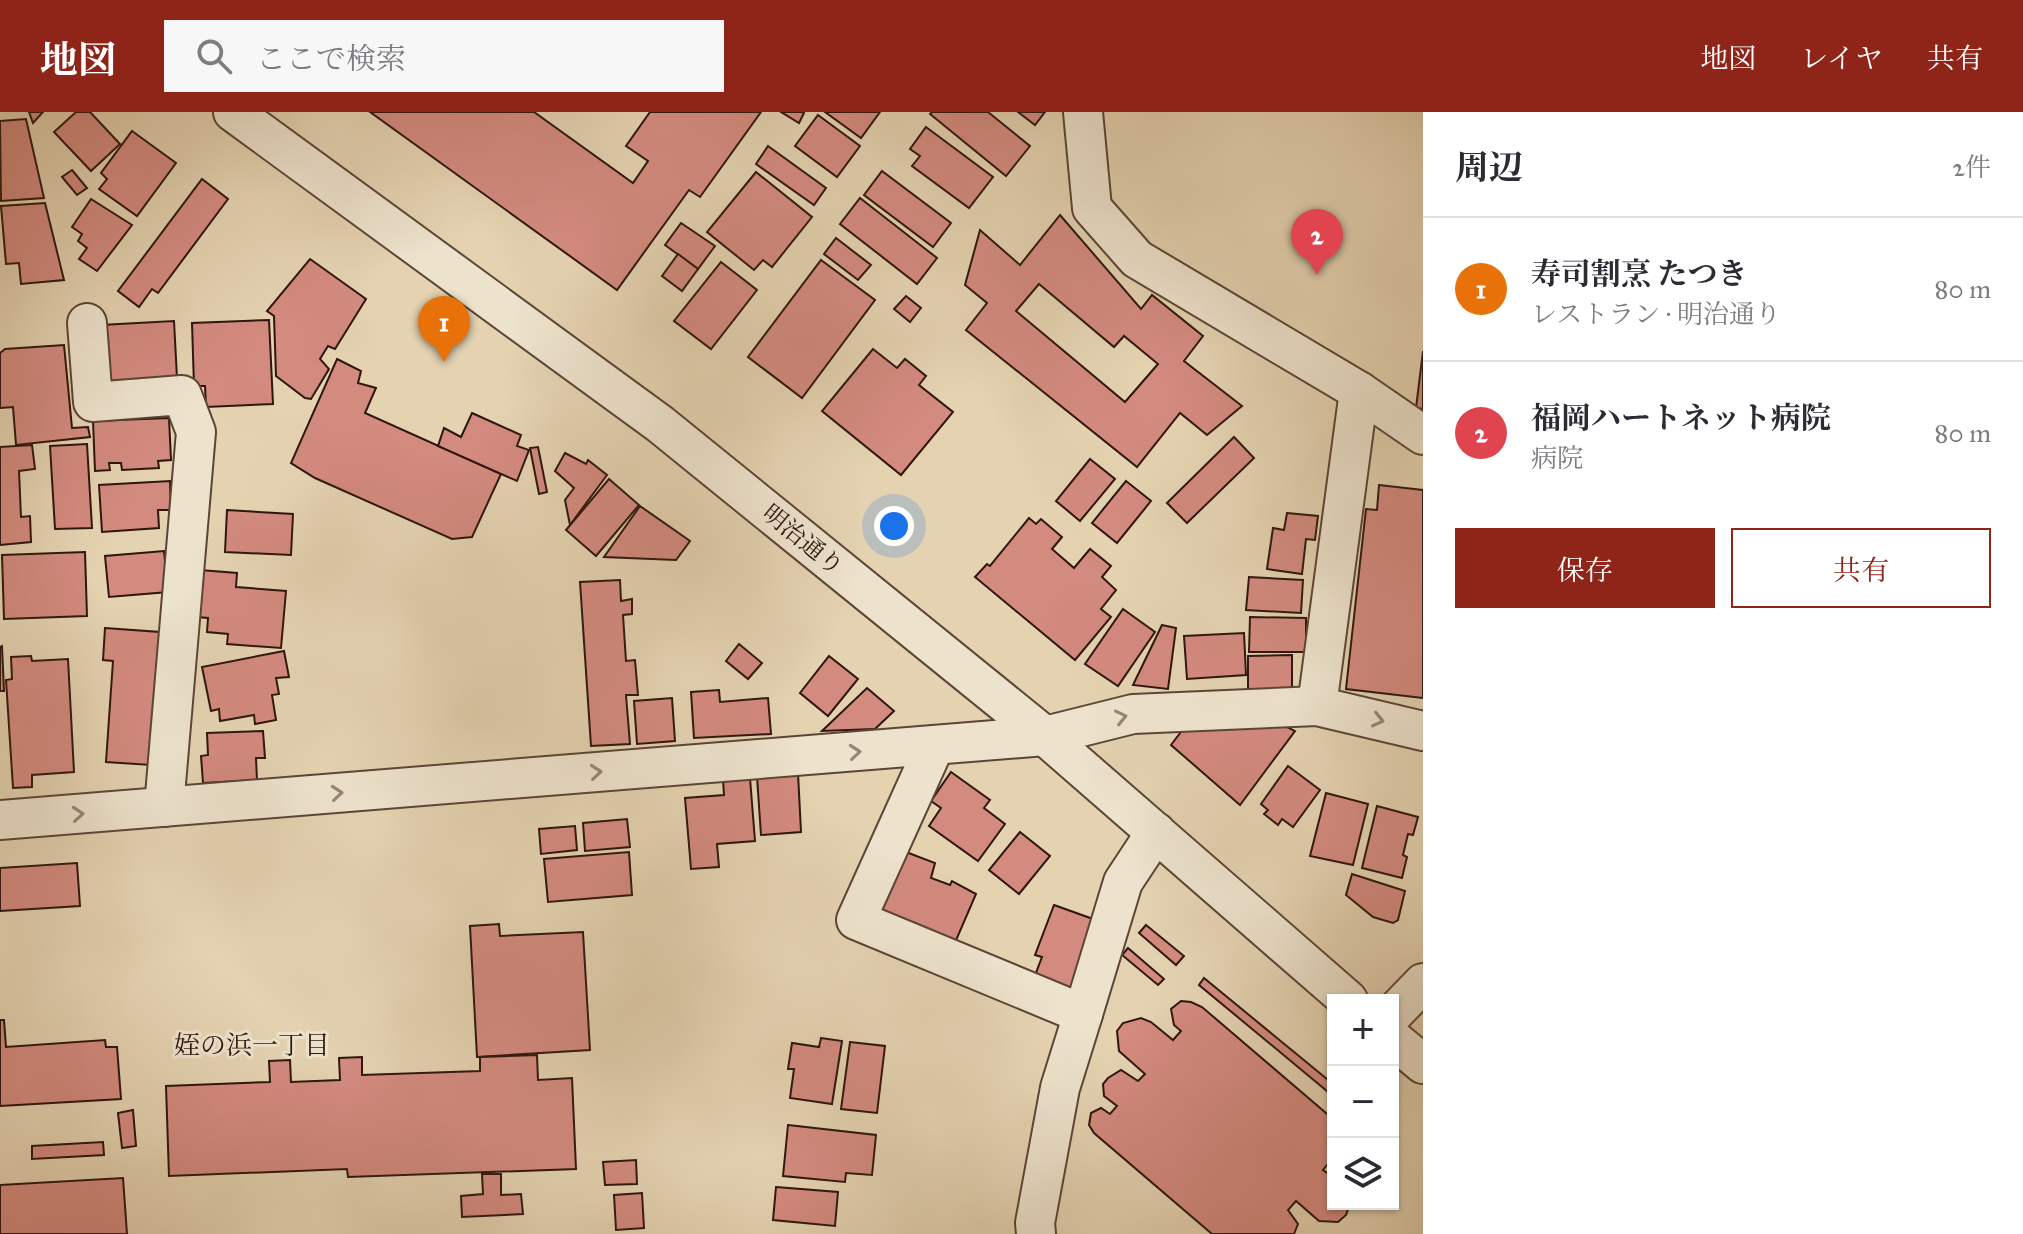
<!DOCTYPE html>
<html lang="ja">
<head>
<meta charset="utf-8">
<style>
  :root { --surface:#fff; --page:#f7f7f7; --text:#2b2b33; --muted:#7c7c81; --line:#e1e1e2; --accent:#8f2418 }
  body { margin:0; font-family:"IM FELL Great Primer","Noto Serif JP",serif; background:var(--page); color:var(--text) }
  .controls { position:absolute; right:24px; bottom:24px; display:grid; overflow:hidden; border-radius:0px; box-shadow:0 2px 6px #0004 }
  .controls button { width:72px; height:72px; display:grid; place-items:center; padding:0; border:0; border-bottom:2px solid var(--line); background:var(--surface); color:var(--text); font:40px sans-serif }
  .you { position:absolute; left:894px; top:414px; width:28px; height:28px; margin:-20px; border:6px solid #fff; border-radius:50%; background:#1a73e8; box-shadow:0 0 0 12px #1a73e833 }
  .badge { display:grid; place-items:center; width:52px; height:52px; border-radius:50%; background:var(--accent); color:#fff; font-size:26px; font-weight:700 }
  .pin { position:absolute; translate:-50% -66px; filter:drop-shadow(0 2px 4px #0008) }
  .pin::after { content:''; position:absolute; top:42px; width:28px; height:24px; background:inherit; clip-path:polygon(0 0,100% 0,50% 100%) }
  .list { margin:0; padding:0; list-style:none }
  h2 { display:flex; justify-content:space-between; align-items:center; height:104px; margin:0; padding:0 32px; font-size:34px }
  h2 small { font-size:26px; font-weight:400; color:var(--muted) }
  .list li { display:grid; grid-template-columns:52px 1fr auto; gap:24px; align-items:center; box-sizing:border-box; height:144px; padding:0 32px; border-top:2px solid var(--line) }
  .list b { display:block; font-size:30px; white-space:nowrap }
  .list p { margin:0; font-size:26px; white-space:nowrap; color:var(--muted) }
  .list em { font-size:26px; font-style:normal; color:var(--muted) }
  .actions { display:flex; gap:16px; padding:24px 32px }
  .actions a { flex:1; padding:18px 0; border:2px solid var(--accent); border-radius:0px; text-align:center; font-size:28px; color:var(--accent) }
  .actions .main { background:var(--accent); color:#fff }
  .icon { flex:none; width:44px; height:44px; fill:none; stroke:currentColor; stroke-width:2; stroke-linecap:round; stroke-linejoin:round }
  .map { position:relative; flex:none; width:1423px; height:1122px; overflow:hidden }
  header { display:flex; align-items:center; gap:48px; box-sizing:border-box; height:112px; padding:0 40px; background:var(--accent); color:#fff }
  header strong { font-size:38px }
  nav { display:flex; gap:44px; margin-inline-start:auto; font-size:28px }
  .search { width:560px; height:72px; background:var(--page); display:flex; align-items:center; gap:20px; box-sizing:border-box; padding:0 28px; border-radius:0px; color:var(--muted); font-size:30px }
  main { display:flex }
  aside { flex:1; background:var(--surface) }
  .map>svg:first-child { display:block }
  .building { fill:#d38a7f; stroke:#2f160d; stroke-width:2; fill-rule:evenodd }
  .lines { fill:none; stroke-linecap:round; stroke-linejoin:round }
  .minor-casing { stroke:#5c4536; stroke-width:42 }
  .minor { stroke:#ede2cc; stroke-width:38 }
  .oneway { stroke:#988676 }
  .labels { text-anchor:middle; stroke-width:6; stroke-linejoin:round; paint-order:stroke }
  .street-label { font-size:24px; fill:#2f160d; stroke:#ede2cc }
  .neighbourhood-label { font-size:26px; fill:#2f160d; stroke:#ede2cc }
</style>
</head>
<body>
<header>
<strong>地図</strong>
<div class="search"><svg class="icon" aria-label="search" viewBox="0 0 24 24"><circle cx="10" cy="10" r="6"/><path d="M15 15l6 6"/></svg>ここで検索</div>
<nav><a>地図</a><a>レイヤ</a><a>共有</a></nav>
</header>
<main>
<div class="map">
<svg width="1423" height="1122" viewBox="0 0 1423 1122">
  <rect width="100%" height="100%" fill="#e4d2b1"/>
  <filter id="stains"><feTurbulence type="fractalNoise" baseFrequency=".0025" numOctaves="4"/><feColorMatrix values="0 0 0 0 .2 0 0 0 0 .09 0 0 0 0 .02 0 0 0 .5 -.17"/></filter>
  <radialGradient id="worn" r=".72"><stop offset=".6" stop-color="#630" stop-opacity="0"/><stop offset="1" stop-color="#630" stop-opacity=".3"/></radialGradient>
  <g class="building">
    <path d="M29,0H43L33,11Z"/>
    <path d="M76,0H90L120,32L91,59L54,20Z"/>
    <path d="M370,0H534L633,71L648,49L626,34L650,0H761L700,85L689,78L617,178Z"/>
    <path d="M781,0H802L804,1L799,11Z"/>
    <path d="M825,0H880L861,26Z"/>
    <path d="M932,0H988L1030,34L1006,64L930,2Z"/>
    <path d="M1018,0H1045L1035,13Z"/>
    <path d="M818,3L860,34L837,65L795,34Z"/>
    <path d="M26,7L44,86L1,89L0,9Z"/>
    <path d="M926,15L993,65L969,96L912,54L920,44L910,37Z"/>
    <path d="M132,19L176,51L137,104L99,77L107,67L101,61Z"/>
    <path d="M768,34L826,76L814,93L756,52Z"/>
    <path d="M72,58L87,76L77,83L62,65Z"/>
    <path d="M882,59L951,111L933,135L864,83Z"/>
    <path d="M756,60L812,105L772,155L763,148L754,158L707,120Z"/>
    <path d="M202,67L228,87L158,181L152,177L139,195L118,179Z"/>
    <path d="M860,86L937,146L917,172L840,112Z"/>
    <path d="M91,87L132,113L97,159L79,147L87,136L78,129L82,122L72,115Z"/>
    <path d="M45,91L64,168L21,172L19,151L6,152L1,94Z"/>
    <path d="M1060,103L1141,197L1152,183L1203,224L1184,249L1242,294L1207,323L1180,301L1137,355L966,218L987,191L965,173L980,118L1020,153ZM1039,172L1114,235L1124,224L1158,252L1125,290L1016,199Z"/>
    <path d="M681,111L715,134L698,157L665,133Z"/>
    <path d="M836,126L871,153L858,168L824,142Z"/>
    <path d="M678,142L698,157L682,179L662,164Z"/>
    <path d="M310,147L366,187L335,237L328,234L320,247L329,257L311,287L305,286L276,264L274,204L267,199Z"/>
    <path d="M821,148L875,188L802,286L748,245Z"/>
    <path d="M721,150L757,178L711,237L674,209Z"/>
    <path d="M906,184L921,196L910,210L894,197Z"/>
    <path d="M269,208L273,292L206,295L205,274H194L192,211Z"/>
    <path d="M174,209L177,266L104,270L101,213Z"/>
    <path d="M64,233L72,316L88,315L90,325L16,333L13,295L0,296V241L5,237Z"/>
    <path d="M873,237L897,256L905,247L926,264L919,273L953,300L901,363L822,299Z"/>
    <path d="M1423,239V297L1416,296Z"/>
    <path d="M337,247L361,259L358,271L376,276L365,301L501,362L472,425L452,427L315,366L291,351Z"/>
    <path d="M472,301L521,323L517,334L529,338L517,369L438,334L444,316L461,325Z"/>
    <path d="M169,306L171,348L158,349L159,356L122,358L121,351H109L110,358L95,359L93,309Z"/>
    <path d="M1234,325L1254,346L1187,411L1167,391Z"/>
    <path d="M87,332L92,416L55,417L50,334Z"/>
    <path d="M32,333L35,357L19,359L21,405L30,404L31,430L0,433V335Z"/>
    <path d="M538,335L547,380L539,382L530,336Z"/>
    <path d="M565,341L586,352L588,348L607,363L570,413L565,388L574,376L555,359Z"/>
    <path d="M1090,347L1115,367L1080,409L1056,389Z"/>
    <path d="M609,367L639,393L596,444L566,418Z"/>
    <path d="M170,369L171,398H158L159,416L102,420L99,373Z"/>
    <path d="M1126,369L1151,389L1117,431L1092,411Z"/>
    <path d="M1379,373L1423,378V586L1346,577L1366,397L1377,398Z"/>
    <path d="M640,394L690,429L676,448L604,445Z"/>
    <path d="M227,398L293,402L291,443L225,440Z"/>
    <path d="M1287,401L1318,404L1315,428L1306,427L1302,462L1267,457L1273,416L1284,418Z"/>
    <path d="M1029,406L1036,412L1041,407L1062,425L1052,437L1074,456L1090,437L1111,454L1102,465L1116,478L1101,497L1111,505L1075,548L975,465L987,452L990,454Z"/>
    <path d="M164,439L168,480L109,485L105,444Z"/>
    <path d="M85,440L87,504L4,507L2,443Z"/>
    <path d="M200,458L237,461L236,475L286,479L281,536L227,532L228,522L207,520L208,506L196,505Z"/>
    <path d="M1249,465L1303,468L1301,501L1246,498Z"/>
    <path d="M620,468L621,489L632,487V502L623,503L626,549L635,548L638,583H626L630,632L591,634L580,470Z"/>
    <path d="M1123,497L1155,520L1118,574L1085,552Z"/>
    <path d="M1250,505L1306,506V540H1249Z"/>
    <path d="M1162,513L1176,516L1168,577L1133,573Z"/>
    <path d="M105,516L160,520L151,653L106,650L113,549L103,548Z"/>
    <path d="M1244,521L1246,563L1187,567L1184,524Z"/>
    <path d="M739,532L762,551L748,567L726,549Z"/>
    <path d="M2,534L4,579H0V535Z"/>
    <path d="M284,539L289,565L276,566L279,582L272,583L276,608L255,612L254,603L220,609L219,597L211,599L202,555Z"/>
    <path d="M1292,543V577H1248V544Z"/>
    <path d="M31,544L32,549L68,547L74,660L32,663V675L13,676L6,568L12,567L11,545Z"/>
    <path d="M829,544L858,567L828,604L800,581Z"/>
    <path d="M867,576L894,599L875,617L822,619Z"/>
    <path d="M719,578L720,590L768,586L771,622L694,626L691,580Z"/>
    <path d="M672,586L675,629L637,632L634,589Z"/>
    <path d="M1264,603L1295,619L1240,693L1171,633L1190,608Z"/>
    <path d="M263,619L265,646H256L257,668L203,671L201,644L208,643L207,621Z"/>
    <path d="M1288,654L1320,678L1293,715L1282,707L1278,713L1264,702L1268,698L1261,692Z"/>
    <path d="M951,660L990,688L984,696L1005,712L978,749L929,714L941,696L931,689Z"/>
    <path d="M798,661L801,720L761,723L757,665Z"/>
    <path d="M750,666L755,729L717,732L719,755L691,757L685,686L724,683L723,668Z"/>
    <path d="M1326,681L1368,692L1353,753L1310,744Z"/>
    <path d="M1377,694L1418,705L1413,723L1408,722L1403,743L1407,745L1402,766L1362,756Z"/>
    <path d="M627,707L630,735L585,739L583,711Z"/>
    <path d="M575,714L577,738L541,742L539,717Z"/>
    <path d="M1020,720L1050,744L1019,782L989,758Z"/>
    <path d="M629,740L632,783L548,790L544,747Z"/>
    <path d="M906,740L935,751L931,766L950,773L952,769L976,782L954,833L881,801Z"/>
    <path d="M77,751L80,794L0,799V756Z"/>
    <path d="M1352,762L1405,779L1398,808L1393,811L1373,805L1346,783Z"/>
    <path d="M1054,793L1093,807L1075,881L1034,866L1042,845L1035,843Z"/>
    <path d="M499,812L500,824L583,820L590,938L477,945L470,814Z"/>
    <path d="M1146,813L1184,844L1176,853L1139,821Z"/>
    <path d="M1128,836L1164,867L1158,873L1122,843Z"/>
    <path d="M1204,866L1333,972V984L1199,873Z"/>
    <path d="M1181,889L1191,890L1202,895L1333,1007V1049L1331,1048L1323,1058L1333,1065V1092H1350L1346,1103L1338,1110L1319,1109L1296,1089L1288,1098L1298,1112L1294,1122H1212L1094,1021L1089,1013L1091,1001L1101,996L1110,1002L1117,994L1104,984L1103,972L1108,966L1121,958L1138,969L1145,962L1119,939L1117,919L1123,911L1141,906L1151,910L1173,928L1181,919L1174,913L1171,897Z"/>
    <path d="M0,908H4L6,935L105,928L106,935H117L121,987L0,994Z"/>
    <path d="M821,926L842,929L832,992L790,986L794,957H788L792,931L819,935Z"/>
    <path d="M850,930L885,934L877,1001L841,997Z"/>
    <path d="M537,943L538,968L572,966L576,1057L348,1065L347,1057L169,1064L166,974L270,970L269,949L290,948L291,970L340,968L339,946L362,945V963L480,959V945Z"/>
    <path d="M133,998L136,1034L122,1036L118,1001Z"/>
    <path d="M788,1013L876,1023L872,1063L846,1061L845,1070L783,1064Z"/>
    <path d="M103,1030L104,1043L32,1047V1034Z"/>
    <path d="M636,1048L637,1072L605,1073L603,1050Z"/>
    <path d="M482,1062H501V1083L521,1082L523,1102L462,1105L461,1084L483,1082Z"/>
    <path d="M123,1066L127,1122H0V1073Z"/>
    <path d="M776,1075L838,1080L835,1114L773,1108Z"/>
    <path d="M642,1081L644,1116L616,1118L614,1083Z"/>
  </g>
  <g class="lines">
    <defs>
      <g id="minor">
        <path d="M233,0L660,312L1045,624L1348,888"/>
        <path d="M1083,0L1092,96L1137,147L1359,279L1423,323"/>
        <path d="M87,211L93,290L182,283L196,320L164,695"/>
        <path d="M1317,594L1359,279"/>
        <path d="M935,633L856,808L1083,902"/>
        <path d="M0,708L1045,624L1133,602L1317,594L1423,619"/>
        <path d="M1393,902L1423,871"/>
        <path d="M1393,927L1423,952"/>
        <path d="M1036,1122L1035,1111L1060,976L1083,902L1123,770L1156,720"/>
      </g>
    </defs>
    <use href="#minor" class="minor-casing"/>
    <use href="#minor" class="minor"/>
  </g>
  <defs><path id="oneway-chevron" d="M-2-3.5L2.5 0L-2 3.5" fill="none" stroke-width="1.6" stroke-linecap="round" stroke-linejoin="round" transform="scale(2)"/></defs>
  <g class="oneway">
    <use href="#oneway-chevron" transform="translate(1121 605) rotate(-13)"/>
    <use href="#oneway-chevron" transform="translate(1378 608) rotate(13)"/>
    <use href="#oneway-chevron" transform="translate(855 640) rotate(-5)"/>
    <use href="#oneway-chevron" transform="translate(596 660) rotate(-5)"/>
    <use href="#oneway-chevron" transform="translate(337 681) rotate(-5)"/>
    <use href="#oneway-chevron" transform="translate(78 702) rotate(-5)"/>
  </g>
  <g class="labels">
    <g class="street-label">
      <text transform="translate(803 428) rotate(39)" y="8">明治通り</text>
    </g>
    <g class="neighbourhood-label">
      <text x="252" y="942">姪の浜一丁目</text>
    </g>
  </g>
  <rect width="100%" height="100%" filter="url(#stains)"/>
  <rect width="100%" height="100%" fill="url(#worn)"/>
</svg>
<div class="controls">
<button>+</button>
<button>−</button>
<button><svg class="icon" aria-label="layers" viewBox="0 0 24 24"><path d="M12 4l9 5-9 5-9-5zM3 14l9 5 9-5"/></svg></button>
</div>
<div class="you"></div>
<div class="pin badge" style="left:444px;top:250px;background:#e8710a">1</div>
<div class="pin badge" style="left:1317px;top:163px;background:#e0444e">2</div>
</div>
<aside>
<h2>周辺<small>2件</small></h2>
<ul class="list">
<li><span class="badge" style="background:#e8710a">1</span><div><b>寿司割烹 たつき</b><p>レストラン · 明治通り</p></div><em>80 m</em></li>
<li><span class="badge" style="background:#e0444e">2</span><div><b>福岡ハートネット病院</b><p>病院</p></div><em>80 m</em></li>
</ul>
<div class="actions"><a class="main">保存</a><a>共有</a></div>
</aside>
</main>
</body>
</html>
